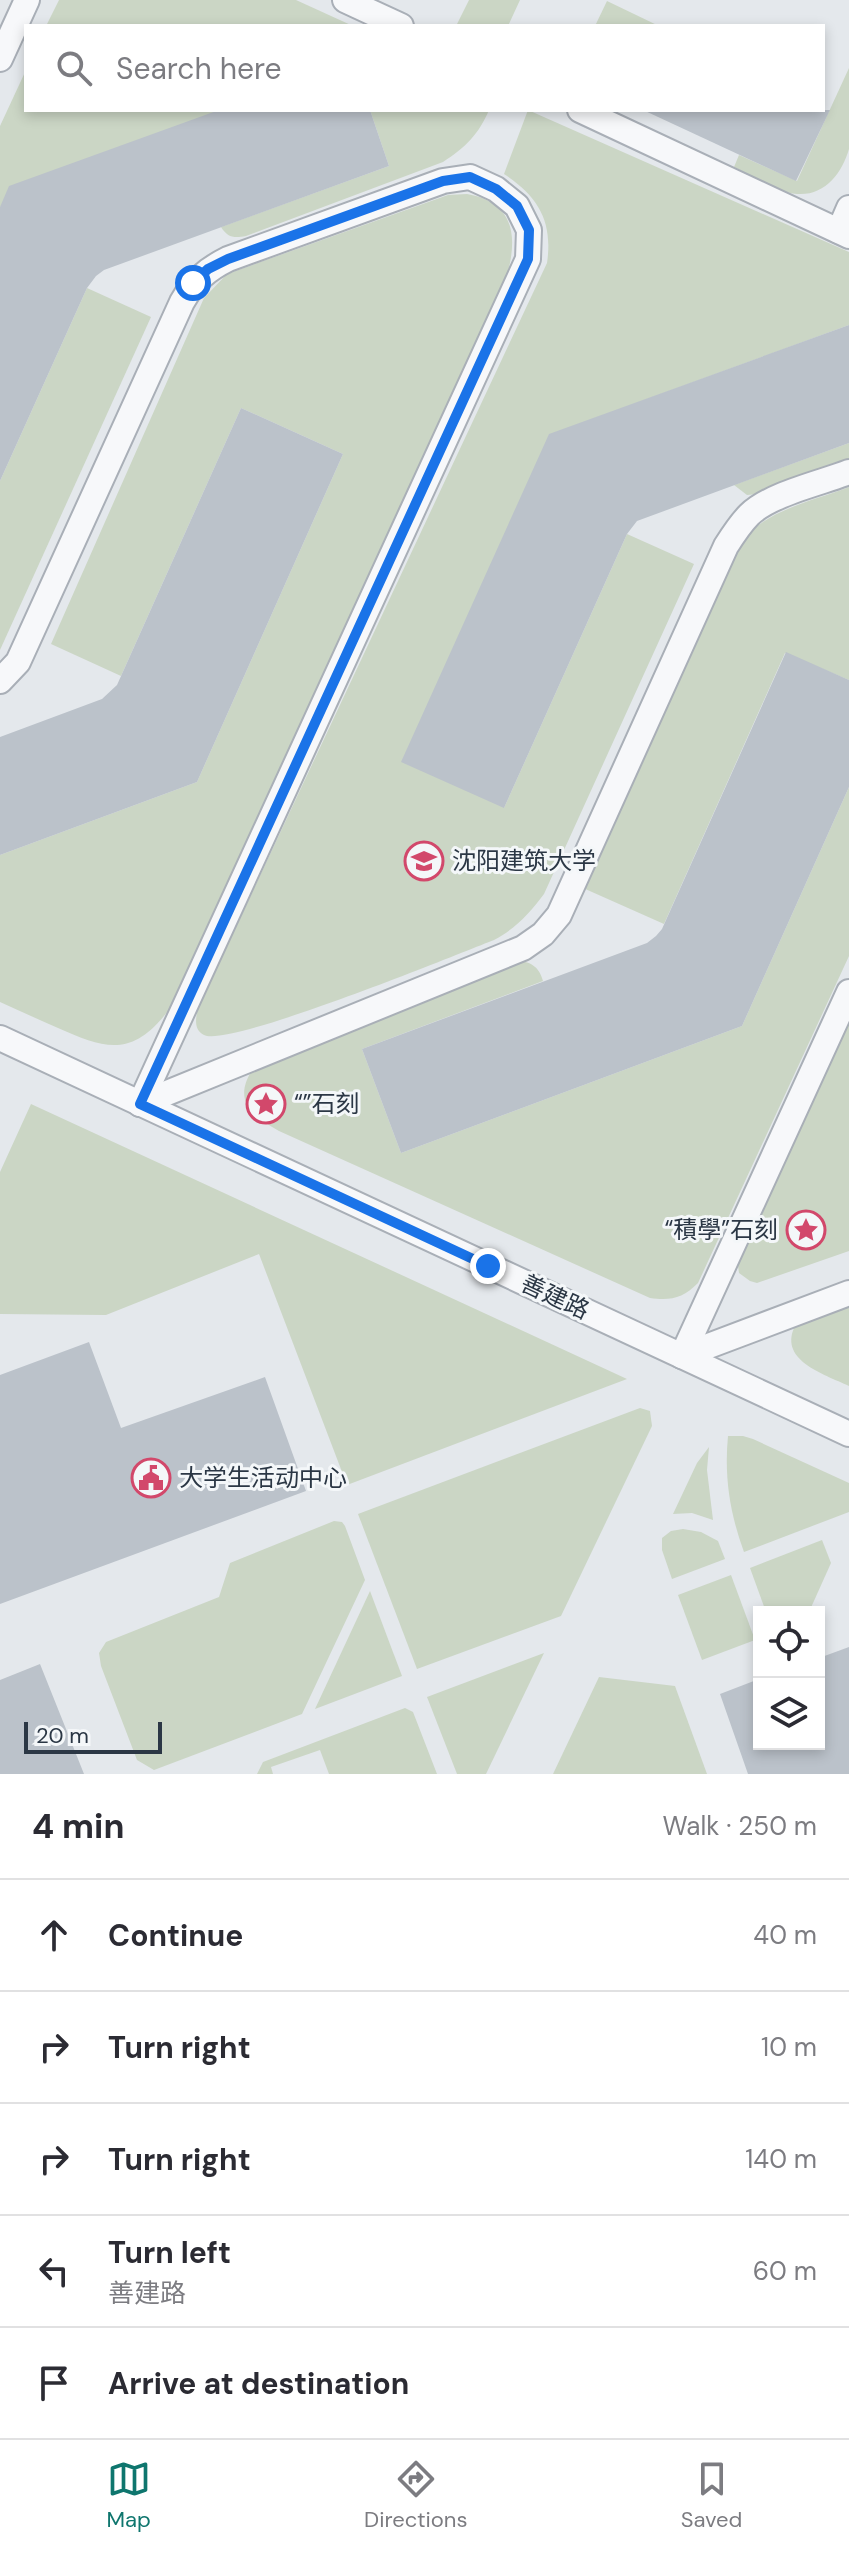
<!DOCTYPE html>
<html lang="en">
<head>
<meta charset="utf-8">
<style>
  :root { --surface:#fff; --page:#f2f2f3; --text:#2b2b33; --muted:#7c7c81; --line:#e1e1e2; --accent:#0f766e }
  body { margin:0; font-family:"DM Sans","Noto Sans SC",sans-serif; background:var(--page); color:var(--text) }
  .controls { position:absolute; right:24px; bottom:24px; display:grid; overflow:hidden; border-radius:0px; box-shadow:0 4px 12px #0003 }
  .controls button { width:72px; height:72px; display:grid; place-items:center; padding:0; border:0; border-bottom:2px solid var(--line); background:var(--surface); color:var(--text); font:40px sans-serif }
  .scale { position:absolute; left:24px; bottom:20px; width:138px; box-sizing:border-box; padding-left:8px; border:4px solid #2b3745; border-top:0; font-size:22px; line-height:28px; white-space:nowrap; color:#2b3745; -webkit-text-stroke:6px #f4f7f9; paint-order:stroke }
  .stop { position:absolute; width:24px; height:24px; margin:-18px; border:6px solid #1a73e8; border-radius:50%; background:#fff }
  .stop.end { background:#1a73e8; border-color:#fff; box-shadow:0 2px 8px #0008 }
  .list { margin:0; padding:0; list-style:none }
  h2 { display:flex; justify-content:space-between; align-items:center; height:104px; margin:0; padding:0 32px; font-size:34px }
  h2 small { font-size:26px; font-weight:400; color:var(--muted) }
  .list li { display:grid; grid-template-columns:52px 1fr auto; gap:24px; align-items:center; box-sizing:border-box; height:112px; padding:0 32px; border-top:2px solid var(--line) }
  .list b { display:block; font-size:30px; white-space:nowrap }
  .list p { margin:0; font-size:26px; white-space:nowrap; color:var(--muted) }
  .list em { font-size:26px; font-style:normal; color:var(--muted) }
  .icon { flex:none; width:44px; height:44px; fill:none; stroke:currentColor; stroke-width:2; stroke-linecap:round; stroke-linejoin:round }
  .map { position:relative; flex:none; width:849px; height:1774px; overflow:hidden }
  .search { position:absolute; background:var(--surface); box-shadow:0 4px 12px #0003; left:24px; right:24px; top:24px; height:88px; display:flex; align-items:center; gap:20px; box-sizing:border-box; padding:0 28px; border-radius:0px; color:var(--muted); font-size:30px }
  .sheet { height:664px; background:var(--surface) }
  nav { display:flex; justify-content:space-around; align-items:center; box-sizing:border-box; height:112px; border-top:2px solid var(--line); background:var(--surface); font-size:22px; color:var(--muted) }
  nav a { display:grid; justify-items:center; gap:4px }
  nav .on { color:var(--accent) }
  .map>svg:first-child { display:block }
  .green { fill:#cbd6c5 }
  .building { fill:#bbc2ca }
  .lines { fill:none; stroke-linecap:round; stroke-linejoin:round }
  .service-casing { stroke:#a9afb7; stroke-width:28 }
  .service { stroke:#f7f8fa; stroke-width:24 }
  .route { stroke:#1a73e8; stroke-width:10 }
  .labels { text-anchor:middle; stroke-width:6; stroke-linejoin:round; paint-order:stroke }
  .poi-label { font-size:24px; fill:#2b3745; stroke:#f4f7f9; text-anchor:start }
  .street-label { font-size:24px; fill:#2b3745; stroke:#f4f7f9 }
</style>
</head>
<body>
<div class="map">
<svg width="849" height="1774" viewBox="0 0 849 1774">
  <rect width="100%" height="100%" fill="#e4e8ec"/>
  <g class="green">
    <path d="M59,0H296L353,26H46Z"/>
    <path d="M469,0H520L508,26H456Z"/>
    <path d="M607,1L659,26H595Z"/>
    <path d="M849,68C849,89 849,130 849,149C842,173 825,196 797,194C776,192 753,176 734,167L739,155L797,181Z"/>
    <path d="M26,70V110H219L0,207V126Z"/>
    <path d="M370,110H489C479,134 465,148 443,162L246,236C234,238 228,238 221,227L389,166Z"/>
    <path d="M528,110L849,252V325L549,435L504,808L627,534L694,564L544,894C530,913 515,929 494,940C455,955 229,1048 204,1035C193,1030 196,1017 198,1008L547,263C553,222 539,197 504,174Z"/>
    <path d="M467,194C516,203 518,238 506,279L168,1011C132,1058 105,1049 58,1028C38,1019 19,1011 0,1002V855L197,782L343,454L241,408L121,676L51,644L204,298L227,274L448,195Z"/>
    <path d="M87,288L151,317L0,650V481Z"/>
    <path d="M849,443V460L758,494L747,495L734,485Z"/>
    <path d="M849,487V680L785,653L664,924L583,888L744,538C770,509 813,501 849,487Z"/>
    <path d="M849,787V956L698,1283C683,1298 671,1301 650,1298L279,1131C251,1115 233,1101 252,1070L515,961C530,961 539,966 543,981L362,1049L401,1153L742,1026Z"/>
    <path d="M849,1013V1251L757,1283L750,1281L739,1273L737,1259Z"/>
    <path d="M31,1104L627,1379L347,1485L259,1254L106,1315L0,1314V1172Z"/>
    <path d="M849,1298V1386C824,1374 776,1360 796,1324Z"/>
    <path d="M640,1408L650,1411L652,1426L561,1616L417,1669L358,1514Z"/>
    <path d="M728,1436H743L753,1439L849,1483V1512L744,1552C730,1514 724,1477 728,1436Z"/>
    <path d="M709,1447L707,1470L713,1520L692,1513L673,1514L697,1463Z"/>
    <path d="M334,1521L342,1522L345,1526L365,1580L302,1714L154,1770L137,1760L101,1666L99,1653L106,1642L219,1597L230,1563Z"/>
    <path d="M683,1529L701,1532L718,1541L725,1559L672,1579L662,1550V1538L671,1531Z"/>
    <path d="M822,1540L831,1563L809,1612H766L750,1568Z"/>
    <path d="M731,1575L755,1640L702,1660L678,1595Z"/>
    <path d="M370,1591L402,1676L315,1709Z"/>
    <path d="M544,1653L486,1774H457L427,1697Z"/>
    <path d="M599,1677L675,1686L707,1774H553Z"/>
    <path d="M405,1708L413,1712L437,1774H329L320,1750L271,1767L273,1774H257L263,1762Z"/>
  </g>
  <g class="building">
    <path d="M219,110H370L389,166L104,270L96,276L87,288L0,481V207L9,186Z"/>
    <path d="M643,110H830L796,181Z"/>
    <path d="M849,325V443L637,521L627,534L504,808L401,762L549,434Z"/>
    <path d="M241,408L343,454L197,782L0,855V737L102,699L117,685Z"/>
    <path d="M786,652L849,680V787L742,1026L401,1153L362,1049L647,943L656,936L662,929Z"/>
    <path d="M89,1342L121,1428L265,1377L306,1491L0,1604V1375Z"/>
    <path d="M849,1647V1774H748L720,1694L759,1679V1744H819V1658Z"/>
    <path d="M40,1664L84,1774H0V1680Z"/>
  </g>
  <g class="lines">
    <defs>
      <g id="service">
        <path d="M345,0L401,26"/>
        <path d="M0,59L27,0"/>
        <path d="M580,110L849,236"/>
        <path d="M839,231L849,208"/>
        <path d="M0,681L18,662L182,302C194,281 206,270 228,259L443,181L470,177L496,189L517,206L529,230L528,259L140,1104"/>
        <path d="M0,1038L849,1434"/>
        <path d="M140,1104L523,948L543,934L559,915L726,546C733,535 740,524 749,515C770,494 821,483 849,472"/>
        <path d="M682,1356L849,992"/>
        <path d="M682,1356L849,1293"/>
      </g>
    </defs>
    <use href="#service" class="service-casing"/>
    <use href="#service" class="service"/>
  </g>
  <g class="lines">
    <path class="route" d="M193,283L208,269L228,259L443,181L470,177L496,189L517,206L529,230L528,259L140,1104L488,1266"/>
  </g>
  <defs>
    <symbol id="university-ring" viewBox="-11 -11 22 22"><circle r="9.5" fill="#f4f7f9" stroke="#d2486b" stroke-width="1.5"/><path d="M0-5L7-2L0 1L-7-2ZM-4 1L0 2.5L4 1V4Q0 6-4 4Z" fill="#d2486b"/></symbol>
    <symbol id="sight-ring" viewBox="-11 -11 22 22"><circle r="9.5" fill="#f4f7f9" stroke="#d2486b" stroke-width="1.5"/><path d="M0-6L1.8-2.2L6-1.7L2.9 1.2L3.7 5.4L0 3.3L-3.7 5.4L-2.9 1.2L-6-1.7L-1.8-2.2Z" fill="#d2486b"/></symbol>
    <symbol id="civic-ring" viewBox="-11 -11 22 22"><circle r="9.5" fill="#f4f7f9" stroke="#d2486b" stroke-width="1.5"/><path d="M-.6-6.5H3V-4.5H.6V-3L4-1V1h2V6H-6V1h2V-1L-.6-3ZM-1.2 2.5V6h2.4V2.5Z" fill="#d2486b"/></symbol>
  </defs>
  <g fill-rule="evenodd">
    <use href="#university-ring" x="402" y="839" width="44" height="44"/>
    <use href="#sight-ring" x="244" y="1082" width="44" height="44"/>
    <use href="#sight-ring" x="784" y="1208" width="44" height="44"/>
    <use href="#civic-ring" x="129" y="1456" width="44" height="44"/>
  </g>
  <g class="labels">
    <g class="poi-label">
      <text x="452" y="869">沈阳建筑大学</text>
      <text x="294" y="1112">“”石刻</text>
      <text x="778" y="1238" text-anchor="end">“積學”石刻</text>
      <text x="179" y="1486">大学生活动中心</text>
    </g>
    <g class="street-label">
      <text transform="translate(555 1297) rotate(25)" y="8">善建路</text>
    </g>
  </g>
</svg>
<div class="controls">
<button><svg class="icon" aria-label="locate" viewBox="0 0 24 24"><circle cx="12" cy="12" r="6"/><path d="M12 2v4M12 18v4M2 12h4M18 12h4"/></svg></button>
<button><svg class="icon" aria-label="layers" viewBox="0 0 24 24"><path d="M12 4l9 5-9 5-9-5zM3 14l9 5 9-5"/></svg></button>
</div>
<div class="scale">20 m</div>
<div class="stop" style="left:193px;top:283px"></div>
<div class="stop end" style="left:488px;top:1266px"></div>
<div class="search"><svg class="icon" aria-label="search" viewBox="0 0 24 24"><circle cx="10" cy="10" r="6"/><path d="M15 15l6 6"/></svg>Search here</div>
</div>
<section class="sheet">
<h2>4 min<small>Walk · 250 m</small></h2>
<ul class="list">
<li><svg class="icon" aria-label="ahead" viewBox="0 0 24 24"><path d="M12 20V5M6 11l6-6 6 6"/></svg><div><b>Continue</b></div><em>40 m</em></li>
<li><svg class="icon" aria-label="right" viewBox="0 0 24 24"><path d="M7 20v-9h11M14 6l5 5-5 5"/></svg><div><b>Turn right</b></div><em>10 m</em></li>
<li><svg class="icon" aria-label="right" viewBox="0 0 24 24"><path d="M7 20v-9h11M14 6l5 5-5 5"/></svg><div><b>Turn right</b></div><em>140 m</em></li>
<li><svg class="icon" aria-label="left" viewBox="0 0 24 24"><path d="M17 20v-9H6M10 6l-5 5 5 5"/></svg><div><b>Turn left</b><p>善建路</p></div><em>60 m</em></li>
<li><svg class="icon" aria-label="arrive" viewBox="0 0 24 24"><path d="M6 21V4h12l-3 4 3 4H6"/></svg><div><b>Arrive at destination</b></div></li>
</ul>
</section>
<nav>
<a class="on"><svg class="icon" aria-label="map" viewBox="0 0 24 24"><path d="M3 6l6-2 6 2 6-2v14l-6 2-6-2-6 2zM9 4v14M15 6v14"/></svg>Map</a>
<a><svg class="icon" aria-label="directions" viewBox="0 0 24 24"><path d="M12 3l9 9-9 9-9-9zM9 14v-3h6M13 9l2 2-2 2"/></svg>Directions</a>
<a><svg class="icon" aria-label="saved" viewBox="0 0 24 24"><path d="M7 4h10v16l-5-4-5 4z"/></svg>Saved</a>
</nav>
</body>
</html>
